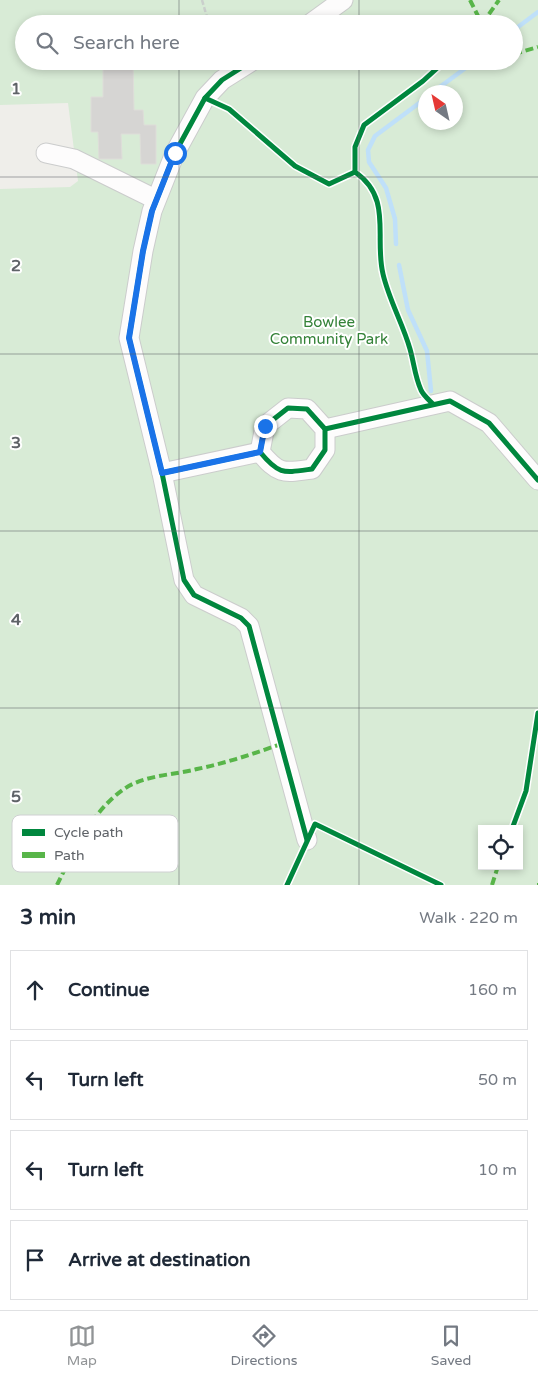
<!DOCTYPE html>
<html lang="en">
<head>
<meta charset="utf-8">
<style>
  :root { --surface:#fff; --page:#f6f6f7; --text:#1f2937; --muted:#747a83; --line:#e0e1e3; --accent:#919496 }
  body { margin:0; font-family:"Varela Round",sans-serif; background:var(--page); color:var(--text) }
  .controls { position:absolute; right:15px; bottom:15px; display:grid; overflow:hidden; border-radius:0px; box-shadow:0 2px 8px #0003 }
  .controls button { width:45px; height:45px; display:grid; place-items:center; padding:0; border:0; border-bottom:1px solid var(--line); background:var(--surface); color:var(--text); font:25px sans-serif }
  .compass { position:absolute; left:418px; top:85px; width:45px; height:45px; border-radius:50%; background:var(--surface); box-shadow:0 2px 8px #0003; rotate:326deg }
  .stop { position:absolute; width:15px; height:15px; margin:-11px; border:4px solid #1a73e8; border-radius:50%; background:#fff }
  .stop.end { background:#1a73e8; border-color:#fff; box-shadow:0 1px 5px #0008 }
  .list { margin:0; padding:0; list-style:none }
  h2 { display:flex; justify-content:space-between; align-items:center; height:65px; margin:0; padding:0 20px; font-size:21px }
  h2 small { font-size:16px; font-weight:400; color:var(--muted) }
  .list li { display:grid; grid-template-columns:32px 1fr auto; gap:15px; align-items:center; box-sizing:border-box; height:80px; margin:0 10px 10px; padding:0 10px; border:1px solid var(--line); border-radius:0px }
  .list b { display:block; font-size:19px; white-space:nowrap }
  .list em { font-size:16px; font-style:normal; color:var(--muted) }
  .icon { flex:none; width:28px; height:28px; fill:none; stroke:currentColor; stroke-width:2; stroke-linecap:round; stroke-linejoin:round }
  .map { position:relative; flex:none; width:538px; height:885px; overflow:hidden }
  .search { position:absolute; background:var(--surface); box-shadow:0 2px 8px #0003; left:15px; right:15px; top:15px; height:55px; display:flex; align-items:center; gap:12px; box-sizing:border-box; padding:0 18px; border-radius:28px; color:var(--muted); font-size:19px }
  .sheet { height:425px; background:var(--surface) }
  nav { display:flex; justify-content:space-around; align-items:center; box-sizing:border-box; height:70px; border-top:1px solid var(--line); background:var(--surface); font-size:14px; color:var(--muted) }
  nav a { display:grid; justify-items:center; gap:2px }
  nav .on { color:var(--accent) }
  .map>svg:first-child { display:block }
  .green { fill:#d8ebd6; fill-rule:evenodd }
  .lines { fill:none; stroke-linecap:round; stroke-linejoin:round }
  .stream { stroke:#bfe0f9; stroke-width:4.5 }
  .building { fill:#d6d5d3; stroke:#deddd9 }
  .minor-casing { stroke:#cbcccc; stroke-width:21 }
  .path { stroke:#cacfcc; stroke-width:2.5; stroke-dasharray:5 2.5; stroke-linecap:butt }
  .minor { stroke:#fdfcfc; stroke-width:19 }
  .quiet { stroke:#58b549; stroke-width:4; stroke-dasharray:8 4; stroke-linecap:butt }
  .cycleway-casing { stroke:#fff; stroke-width:8 }
  .cycleway { stroke:#00873e; stroke-width:5 }
  .route { stroke:#1a73e8; stroke-width:6 }
  .grid { fill:none; stroke:#5f6368; stroke-width:1; stroke-opacity:0.55 }
  .labels { text-anchor:middle; stroke-width:4; stroke-linejoin:round; paint-order:stroke }
  .park-label { font-size:15px; fill:#348238; stroke:#fff }
  .key { fill:#fff; stroke:#cfd0d2; stroke-width:1 }
  .key-label { font-size:14px; fill:#5f6368 }
  .grid-label { font-size:16px; text-anchor:middle; font-weight:bold; fill:#5f6368; stroke:#fff; stroke-width:4; stroke-linejoin:round; paint-order:stroke }
</style>
</head>
<body>
<div class="map">
<svg width="538" height="885" viewBox="0 0 538 885">
  <rect width="100%" height="100%" fill="#efeeea"/>
  <path class="green" d="M0,0H538V885H0V189L70,187L78,181L68,103L0,105ZM24,24H514V61H24ZM426,92H456V122H426ZM482,829H519V866H482Z"/>
  <g class="lines">
    <g class="stream">
      <path d="M514,30L538,12"/>
      <path d="M433,92L475,61"/>
      <path d="M396,244L395,219L386,188L369,162L368,150L375,136L426,98"/>
      <path d="M399,265L408,310L427,351L431,391"/>
    </g>
  </g>
  <path class="building" d="M103,61H133L134,110H143L144,125H156V164H141L140,134H121L122,159H99L98,132H91V97H103Z"/>
  <g class="lines">
    <defs>
      <g id="minor">
        <path d="M310,24L343,0"/>
        <path d="M252,61L222,80L205,98L175,153L152,211L143,251L129,338L162,473L184,580L194,595L241,618L249,626L307,840"/>
        <path d="M46,153L74,159L155,199"/>
        <path d="M288,408L307,409L325,429V450L312,469C283,473 279,475 260,452L265,426Z"/>
        <path d="M325,429L450,401L489,423L538,480"/>
        <path d="M162,473L260,452"/>
      </g>
    </defs>
    <use href="#minor" class="minor-casing"/>
    <path class="path" d="M202,0L209,24"/>
    <use href="#minor" class="minor"/>
    <g class="quiet">
      <path d="M470,0L482,24"/>
      <path d="M482,24L499,0"/>
      <path d="M514,54L538,47"/>
      <path d="M57,885C74,851 92,811 124,789C144,775 174,775 197,769C226,763 253,754 281,744"/>
      <path d="M492,885L498,866"/>
      <path d="M537,885H538"/>
    </g>
    <defs>
      <g id="cycleway">
        <path d="M252,61L222,80L205,98L175,153L152,211L143,251L129,338L162,473L184,580L194,595L241,618L249,626L307,840"/>
        <path d="M205,98L229,109L295,166L329,184L355,172"/>
        <path d="M433,404C429,400 423,395 421,390C415,377 414,363 410,349C403,324 389,300 383,274C374,237 393,198 355,172V147L364,125L423,81L445,61"/>
        <path d="M288,408L307,409L325,429V450L312,469C283,473 279,475 260,452L265,426Z"/>
        <path d="M325,429L450,401L489,423L538,480"/>
        <path d="M162,473L260,452"/>
        <path d="M512,829L526,791L538,713"/>
        <path d="M287,885L315,824L441,885"/>
      </g>
    </defs>
    <use href="#cycleway" class="cycleway-casing"/>
    <use href="#cycleway" class="cycleway"/>
  </g>
  <g class="lines">
    <path class="route" d="M175,153L152,211L143,251L129,338L162,473L260,452L265,426"/>
  </g>
  <path class="grid" d="M179,0V24M359,0V24M179,61V885M359,61V885M0,177H538M0,354H538M0,531H538M0,708H538"/>
  <g class="labels">
    <g class="park-label">
      <text x="329" y="327">Bowlee<tspan x="329" dy="17">Community Park</tspan></text>
    </g>
  </g>
  <rect x="12" y="815" width="166" height="57" rx="8" class="key"/>
  <rect x="22" y="829" width="23" height="7" fill="#00873e"/>
  <rect x="22" y="852" width="23" height="6" fill="#58b549"/>
  <g class="key-label">
    <text x="54" y="837">Cycle path</text>
    <text x="54" y="860">Path</text>
  </g>
  <g class="grid-label">
    <text x="16" y="94">1</text>
    <text x="16" y="271">2</text>
    <text x="16" y="448">3</text>
    <text x="16" y="625">4</text>
    <text x="16" y="802">5</text>
  </g>
</svg>
<div class="controls">
<button><svg class="icon" aria-label="locate" viewBox="0 0 24 24"><circle cx="12" cy="12" r="6"/><path d="M12 2v4M12 18v4M2 12h4M18 12h4"/></svg></button>
</div>
<svg class="compass" viewBox="-18 -18 36 36"><path d="M0-13l5 13h-10z" fill="#e53935"/><path d="M0 13l5-13h-10z" fill="#747a83"/></svg>
<div class="stop" style="left:175px;top:153px"></div>
<div class="stop end" style="left:265px;top:426px"></div>
<div class="search"><svg class="icon" aria-label="search" viewBox="0 0 24 24"><circle cx="10" cy="10" r="6"/><path d="M15 15l6 6"/></svg>Search here</div>
</div>
<section class="sheet">
<h2>3 min<small>Walk · 220 m</small></h2>
<ul class="list">
<li><svg class="icon" aria-label="ahead" viewBox="0 0 24 24"><path d="M12 20V5M6 11l6-6 6 6"/></svg><div><b>Continue</b></div><em>160 m</em></li>
<li><svg class="icon" aria-label="left" viewBox="0 0 24 24"><path d="M17 20v-9H6M10 6l-5 5 5 5"/></svg><div><b>Turn left</b></div><em>50 m</em></li>
<li><svg class="icon" aria-label="left" viewBox="0 0 24 24"><path d="M17 20v-9H6M10 6l-5 5 5 5"/></svg><div><b>Turn left</b></div><em>10 m</em></li>
<li><svg class="icon" aria-label="arrive" viewBox="0 0 24 24"><path d="M6 21V4h12l-3 4 3 4H6"/></svg><div><b>Arrive at destination</b></div></li>
</ul>
</section>
<nav>
<a class="on"><svg class="icon" aria-label="map" viewBox="0 0 24 24"><path d="M3 6l6-2 6 2 6-2v14l-6 2-6-2-6 2zM9 4v14M15 6v14"/></svg>Map</a>
<a><svg class="icon" aria-label="directions" viewBox="0 0 24 24"><path d="M12 3l9 9-9 9-9-9zM9 14v-3h6M13 9l2 2-2 2"/></svg>Directions</a>
<a><svg class="icon" aria-label="saved" viewBox="0 0 24 24"><path d="M7 4h10v16l-5-4-5 4z"/></svg>Saved</a>
</nav>
</body>
</html>
